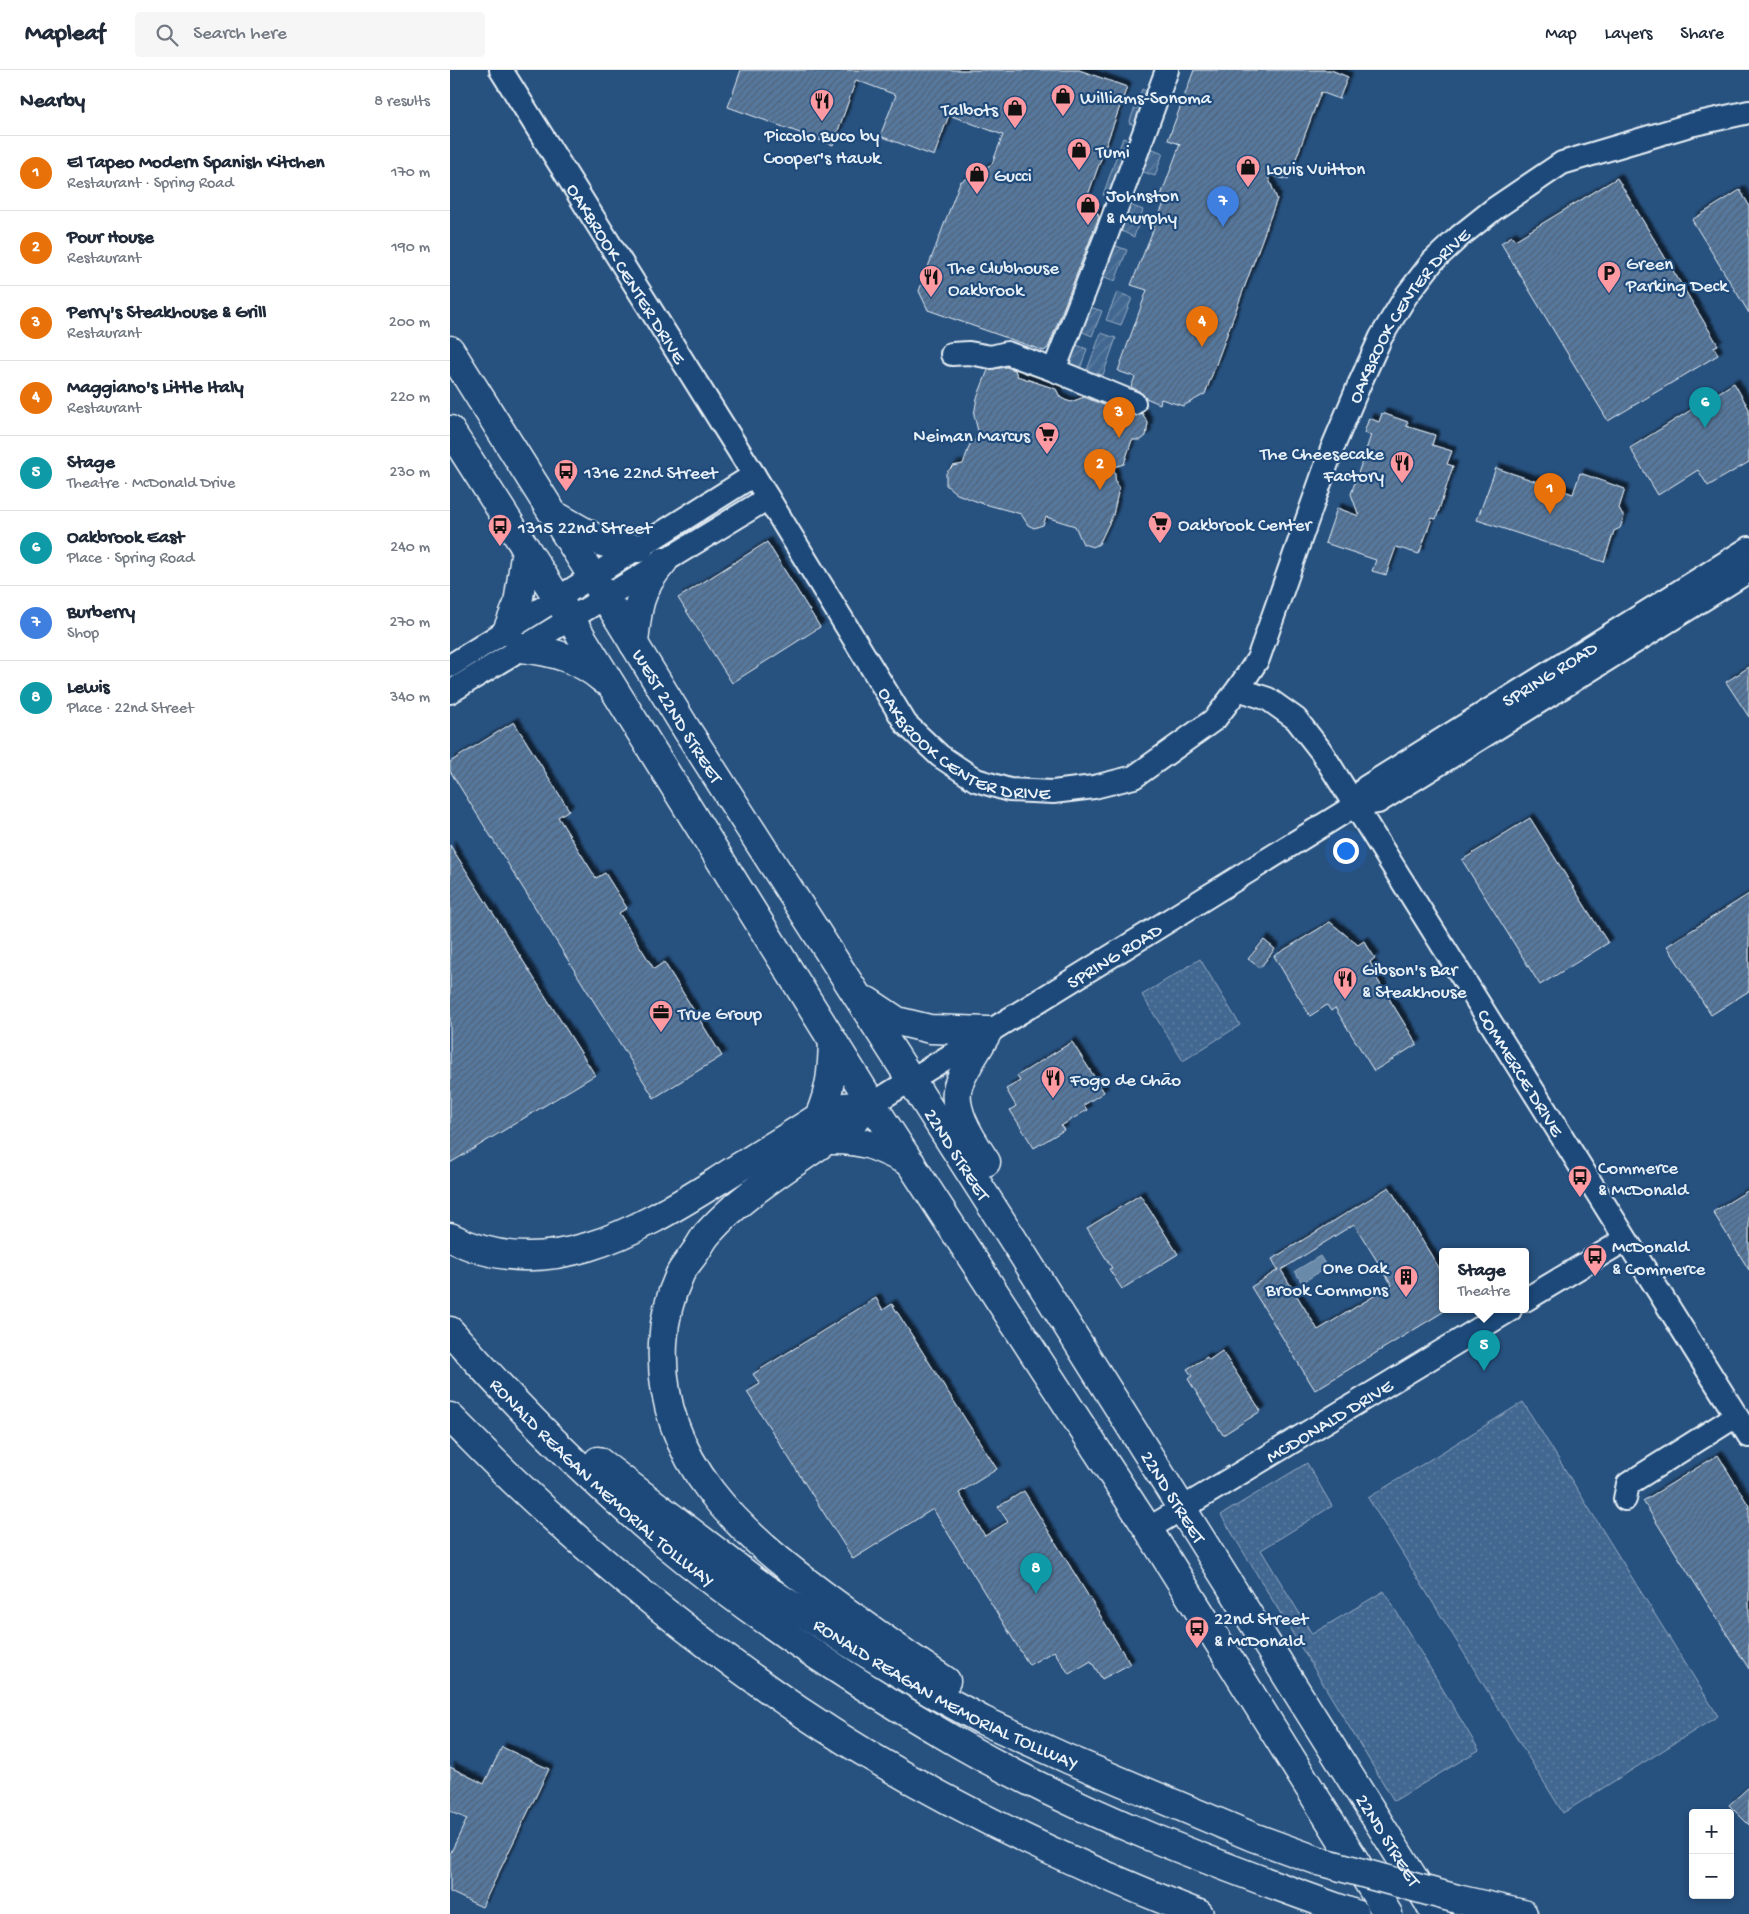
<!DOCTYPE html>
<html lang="en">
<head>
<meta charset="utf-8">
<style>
  :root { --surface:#fff; --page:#f6f6f7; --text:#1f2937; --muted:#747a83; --line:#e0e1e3; --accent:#845c67 }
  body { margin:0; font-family:"Gochi Hand",sans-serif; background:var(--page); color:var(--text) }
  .controls { position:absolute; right:15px; bottom:15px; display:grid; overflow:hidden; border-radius:5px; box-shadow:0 2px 8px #0003 }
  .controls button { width:45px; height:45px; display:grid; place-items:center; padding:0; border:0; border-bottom:1px solid var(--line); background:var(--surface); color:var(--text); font:25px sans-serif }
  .you { position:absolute; left:895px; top:780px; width:18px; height:18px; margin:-12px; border:4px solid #fff; border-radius:50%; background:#1a73e8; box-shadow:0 0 0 8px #1a73e833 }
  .badge { display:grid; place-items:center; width:32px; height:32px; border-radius:50%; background:var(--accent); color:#fff; font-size:16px; font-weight:700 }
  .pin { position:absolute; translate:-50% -41px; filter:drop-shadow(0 1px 2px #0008) }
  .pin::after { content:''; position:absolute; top:26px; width:18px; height:15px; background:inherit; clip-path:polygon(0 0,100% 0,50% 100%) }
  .popup { position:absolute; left:989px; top:1178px; width:90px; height:65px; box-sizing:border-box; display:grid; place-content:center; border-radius:5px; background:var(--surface); filter:drop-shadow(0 1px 4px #0005); font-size:16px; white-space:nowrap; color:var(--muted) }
  .popup b { font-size:19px; color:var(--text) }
  .popup::after { content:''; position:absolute; left:50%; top:100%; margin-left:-10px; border:10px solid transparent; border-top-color:var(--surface) }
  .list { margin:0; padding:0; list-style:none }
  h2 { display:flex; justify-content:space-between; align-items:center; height:65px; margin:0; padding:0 20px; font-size:21px }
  h2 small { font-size:16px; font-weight:400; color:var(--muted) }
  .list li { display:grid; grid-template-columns:32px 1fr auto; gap:15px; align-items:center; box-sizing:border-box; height:75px; padding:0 20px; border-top:1px solid var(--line) }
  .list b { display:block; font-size:19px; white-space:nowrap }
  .list p { margin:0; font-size:16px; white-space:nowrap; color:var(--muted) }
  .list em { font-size:16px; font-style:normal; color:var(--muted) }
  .icon { flex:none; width:28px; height:28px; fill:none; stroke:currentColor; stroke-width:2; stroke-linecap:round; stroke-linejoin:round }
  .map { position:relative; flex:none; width:1299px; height:1844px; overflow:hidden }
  header { display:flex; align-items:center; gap:30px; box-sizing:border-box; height:70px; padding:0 25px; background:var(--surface); border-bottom:1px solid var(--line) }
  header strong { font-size:24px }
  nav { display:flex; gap:28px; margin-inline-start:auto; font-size:18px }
  .search { width:350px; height:45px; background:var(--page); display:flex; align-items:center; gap:12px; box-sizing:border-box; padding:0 18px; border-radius:5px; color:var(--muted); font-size:19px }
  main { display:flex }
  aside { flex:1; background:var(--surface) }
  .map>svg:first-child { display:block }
  .grass { fill:url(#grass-dots); stroke:#96acc4 }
  .garden { fill:url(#garden-furrows); stroke:#96acc4 }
  .water { fill:#6b8aaa; stroke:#9db3c9 }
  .building { fill:url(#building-hatch); stroke:#e8f1f8; fill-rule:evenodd; filter:url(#shadow) }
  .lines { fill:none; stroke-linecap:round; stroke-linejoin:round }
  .minor-casing { stroke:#e8f1f8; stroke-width:26 }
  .major-casing { stroke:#e8f1f8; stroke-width:31 }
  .highway-casing { stroke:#e8f1f8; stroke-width:31 }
  .minor { stroke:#1f4a7a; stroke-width:22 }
  .major { stroke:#1f4a7a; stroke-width:28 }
  .highway { stroke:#1f4a7a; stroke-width:28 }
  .highway-bridge-casing { stroke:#e8f1f8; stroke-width:31; stroke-linecap:butt }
  .highway-bridge { stroke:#1f4a7a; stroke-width:28 }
  .labels { text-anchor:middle; stroke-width:4.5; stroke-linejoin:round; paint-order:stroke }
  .poi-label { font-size:19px; fill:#e8f1f8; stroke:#1f4a7a; text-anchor:start }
  .street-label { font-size:19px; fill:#e8f1f8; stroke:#1f4a7a }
</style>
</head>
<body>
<header>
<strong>Mapleaf</strong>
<div class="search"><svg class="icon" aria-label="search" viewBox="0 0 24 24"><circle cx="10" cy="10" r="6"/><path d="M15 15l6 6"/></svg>Search here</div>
<nav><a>Map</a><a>Layers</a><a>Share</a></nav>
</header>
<main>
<aside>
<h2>Nearby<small>8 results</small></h2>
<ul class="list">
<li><span class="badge" style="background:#e8710a">1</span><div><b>El Tapeo Modern Spanish Kitchen</b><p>Restaurant · Spring Road</p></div><em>170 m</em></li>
<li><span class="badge" style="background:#e8710a">2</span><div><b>Pour House</b><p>Restaurant</p></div><em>190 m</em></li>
<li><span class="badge" style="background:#e8710a">3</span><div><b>Perry's Steakhouse &amp; Grill</b><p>Restaurant</p></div><em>200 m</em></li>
<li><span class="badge" style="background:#e8710a">4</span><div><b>Maggiano's Little Italy</b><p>Restaurant</p></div><em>220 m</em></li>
<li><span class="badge" style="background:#0f9aa8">5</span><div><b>Stage</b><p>Theatre · McDonald Drive</p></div><em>230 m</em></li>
<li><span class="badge" style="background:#0f9aa8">6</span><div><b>Oakbrook East</b><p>Place · Spring Road</p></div><em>240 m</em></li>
<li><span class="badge" style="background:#3f7fe0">7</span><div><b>Burberry</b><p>Shop</p></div><em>270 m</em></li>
<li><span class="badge" style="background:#0f9aa8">8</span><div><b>Lewis</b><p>Place · 22nd Street</p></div><em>340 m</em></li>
</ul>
</aside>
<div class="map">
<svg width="1299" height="1844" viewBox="0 0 1299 1844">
  <defs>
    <pattern id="grass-dots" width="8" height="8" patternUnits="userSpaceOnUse" patternTransform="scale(1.25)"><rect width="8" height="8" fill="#436891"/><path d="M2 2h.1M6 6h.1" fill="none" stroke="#5e7ea1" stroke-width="1.8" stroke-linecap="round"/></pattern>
    <pattern id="garden-furrows" width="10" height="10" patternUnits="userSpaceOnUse" patternTransform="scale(1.25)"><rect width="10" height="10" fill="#436891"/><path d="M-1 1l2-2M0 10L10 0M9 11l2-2" fill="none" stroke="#5e7ea1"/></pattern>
    <pattern id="building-hatch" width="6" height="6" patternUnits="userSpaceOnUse" patternTransform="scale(1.25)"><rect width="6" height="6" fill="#57789d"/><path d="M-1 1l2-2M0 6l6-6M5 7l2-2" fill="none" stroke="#4f6278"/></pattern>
    <filter id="shadow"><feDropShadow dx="4.5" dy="-4.5" stdDeviation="1" flood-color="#0009"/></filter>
  </defs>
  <rect width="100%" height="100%" fill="#27517f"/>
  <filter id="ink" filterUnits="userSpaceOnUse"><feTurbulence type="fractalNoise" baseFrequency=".02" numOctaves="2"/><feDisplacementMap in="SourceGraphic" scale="10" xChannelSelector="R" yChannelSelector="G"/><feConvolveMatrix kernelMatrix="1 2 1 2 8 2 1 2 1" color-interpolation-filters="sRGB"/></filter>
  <g filter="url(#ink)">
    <g class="grass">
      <path d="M750,889L790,955L733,991L692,925Z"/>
      <path d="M1073,1332L1268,1646L1113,1743L918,1428Z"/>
      <path d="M857,1393L882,1436L811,1480L862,1564L934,1521L1029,1680L944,1731L771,1445Z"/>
    </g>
    <g class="garden">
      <path d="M692,19L704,25L691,58L679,53Z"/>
      <path d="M673,68L687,73L666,130L653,125Z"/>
      <path d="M693,75L713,83L705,106L685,99Z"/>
      <path d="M672,132L693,140L684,167L663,157Z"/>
      <path d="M658,173L677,180L665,211L646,204Z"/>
      <path d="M667,222L682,228L671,255L656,250Z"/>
      <path d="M634,235L652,241L642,266L626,259Z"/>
      <path d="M651,263L666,268L653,305L637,300Z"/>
      <path d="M621,273L637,279L630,299L614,292Z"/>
    </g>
    <path class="water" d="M870,1186L877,1197L852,1213L845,1201Z"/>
    <g class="building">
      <path d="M291,0H629L677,17L634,136L646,140L649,147L598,278L594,281L478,240L469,221L510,112L542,94L553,65L499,45L484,86L430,66L446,25L406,10L383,75L278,37Z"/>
      <path d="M744,0H881L898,7L889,29L871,22L838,110L817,104L827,129L755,324L733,336L711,329L710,334L696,328L689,321L681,317L685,307L668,301L697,220L681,215L714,133L709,131L730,74L718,70Z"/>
      <path d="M1167,108L1268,275L1264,277L1268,285L1158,351L1051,173L1062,166L1065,170Z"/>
      <path d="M1290,120L1299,135V243L1242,150Z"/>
      <path d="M556,297L565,300L567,306L606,319L610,327L615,330L621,332L634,327L679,345L686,346L692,343L698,353L696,366L691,370H682L674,394L664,397L666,414L669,418L663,445L649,474L643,477L633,474L625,456L596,447L593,455L584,458L578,455L571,444L531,433L507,424L496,415V403L503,396L513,394L520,374L525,370L528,361L524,345L527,328L538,300Z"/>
      <path d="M1284,313L1299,339V392L1258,416L1248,400L1208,425L1180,378Z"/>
      <path d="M932,343L958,352L956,356L985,365L982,375L1002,381L997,394L1003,396L986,449L982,448L969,484L946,477L936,505L922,501L926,490L875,473L887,438L909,446L901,424L921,365L914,363L919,348L929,352Z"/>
      <path d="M1046,398L1123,424L1130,403L1175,419L1169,438L1174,447L1170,458L1164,461L1154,492L1027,450Z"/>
      <path d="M317,472L370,557L282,613L228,528Z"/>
      <path d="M1299,597V647L1276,612Z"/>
      <path d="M64,652L119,740L108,747L146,808L155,803L177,838L169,843L204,899L214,892L272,986L204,1028L0,701V692Z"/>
      <path d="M1080,748L1158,873L1090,915L1012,790Z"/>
      <path d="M0,775L145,1005L0,1093Z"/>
      <path d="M1299,824V921L1261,945L1217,876Z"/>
      <path d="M880,852L908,875L914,871L925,888L920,892L926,903L924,904L967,974L924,1001L885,938L881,941L877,935L860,946L824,886Z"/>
      <path d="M814,870L825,879L810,898L798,889Z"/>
      <path d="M622,972L654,1022L634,1035L637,1040L611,1056L614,1060L584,1078L560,1040L566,1036L556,1019L570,1011L567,1006Z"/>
      <path d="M939,1117L993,1204V1242L865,1320L801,1217L828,1200L822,1189ZM904,1154L942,1215L868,1260L831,1200Z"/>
      <path d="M1299,1120V1200L1263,1142Z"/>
      <path d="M690,1125L728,1184L672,1219L659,1199L662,1198L637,1158Z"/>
      <path d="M426,1228L433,1240L442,1234L547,1399L509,1423L535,1466L558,1452L548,1437L574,1421L680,1594L652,1609L641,1591L619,1604L604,1581L579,1595L483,1439L403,1489L297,1322L310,1314L303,1304Z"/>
      <path d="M772,1281L811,1341L773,1365L738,1309L742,1306L737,1299L757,1287L759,1290Z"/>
      <path d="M1268,1385L1299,1436V1599L1193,1431Z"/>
      <path d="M52,1677L99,1699L32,1837L0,1822V1784L17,1749L0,1741V1697L34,1714Z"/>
      <path d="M1299,1717V1755L1279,1735Z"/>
    </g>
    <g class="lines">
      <defs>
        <g id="minor">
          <path id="s1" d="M51,0L304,405L456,654L490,686L526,710L559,720L603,722L644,717L684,707L765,649L788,619L808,589L882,379L909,315L931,267L956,226L983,191L1010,166L1044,139L1112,93L1240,55L1299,42"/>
          <path d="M502,284L519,283L541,287L557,283L604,300L684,333"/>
          <path d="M604,300L658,161L717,0"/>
          <path d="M0,596L304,405"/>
          <path id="s2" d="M788,619L818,629L846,649L871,681L1299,1366"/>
          <path d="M0,622L318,428"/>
          <path id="s3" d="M904,736L916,717L1299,478"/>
          <path id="s4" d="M422,1034L904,736L928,732L1299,501"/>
          <path d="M1075,1230L1175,1170"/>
          <path d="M1175,1429L1178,1414L1286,1346"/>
          <path id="s5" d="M698,1459L1060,1240"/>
        </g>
        <g id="major">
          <path id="s6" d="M0,280L149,517L237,660L573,1185L986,1844"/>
          <path d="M0,360L108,529L422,1034L698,1459L938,1844"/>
          <path d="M108,447L152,472L168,477L189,478"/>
          <path d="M57,561L68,534L76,479"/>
          <path d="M184,574C187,539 189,519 213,492"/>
          <path d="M71,578C102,581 130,589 154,610"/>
          <path d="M417,931L447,951L480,959L538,961C529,978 516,995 509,1013C499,1038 523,1072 536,1092"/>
        </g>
        <g id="highway">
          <path d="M422,1034C371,1081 306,1110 259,1162C254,1167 250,1175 246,1181C241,1189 234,1196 230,1204C220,1226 214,1250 213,1273C207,1393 292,1464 379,1529C417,1557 456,1585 496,1611"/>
          <path d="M369,1047C381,1018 382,1002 383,971"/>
          <path d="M380,1070C415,1069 430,1078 461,1093"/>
          <path d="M0,1167C94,1216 186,1162 266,1112C300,1090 335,1069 369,1047L395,1037L422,1034"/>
          <path id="s7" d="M0,1261C65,1335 135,1405 210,1469C302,1546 404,1613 508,1673C633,1745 769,1796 905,1844"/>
          <path d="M0,1347C21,1368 42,1390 64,1411C152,1495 248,1571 348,1640C472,1724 609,1789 749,1844"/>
          <path id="s8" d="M148,1391L313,1517L398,1572L482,1623L532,1650L618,1689L803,1767L869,1791"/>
          <path d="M1007,1829L1073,1844"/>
        </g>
      </defs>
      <use href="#minor" class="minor-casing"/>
      <use href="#major" class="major-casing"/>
      <use href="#highway" class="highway-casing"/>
      <use href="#minor" class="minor"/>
      <use href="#major" class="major"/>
      <use href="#highway" class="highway"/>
      <defs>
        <path id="highway-bridge" d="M869,1791L1007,1829"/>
      </defs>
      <use href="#highway-bridge" class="highway-bridge-casing"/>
      <use href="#highway-bridge" class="highway-bridge"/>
    </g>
  </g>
  <defs>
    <symbol id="shop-pin" viewBox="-11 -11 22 30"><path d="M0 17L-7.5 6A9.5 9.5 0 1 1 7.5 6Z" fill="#ff9aa2" stroke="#1f4a7a"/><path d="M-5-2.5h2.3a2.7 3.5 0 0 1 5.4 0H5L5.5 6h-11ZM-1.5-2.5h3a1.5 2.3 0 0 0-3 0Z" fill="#111"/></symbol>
    <symbol id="restaurant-pin" viewBox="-11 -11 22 30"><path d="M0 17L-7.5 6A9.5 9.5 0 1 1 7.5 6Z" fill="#ff9aa2" stroke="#1f4a7a"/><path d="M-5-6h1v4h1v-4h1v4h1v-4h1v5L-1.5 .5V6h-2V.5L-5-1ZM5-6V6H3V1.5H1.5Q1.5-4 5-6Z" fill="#111"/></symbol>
    <symbol id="parking-pin" viewBox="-11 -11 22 30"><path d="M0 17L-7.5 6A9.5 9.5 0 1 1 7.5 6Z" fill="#ff9aa2" stroke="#1f4a7a"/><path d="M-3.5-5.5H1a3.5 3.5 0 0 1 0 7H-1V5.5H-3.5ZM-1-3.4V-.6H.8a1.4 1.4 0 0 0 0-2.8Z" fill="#111"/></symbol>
    <symbol id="supermarket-pin" viewBox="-11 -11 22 30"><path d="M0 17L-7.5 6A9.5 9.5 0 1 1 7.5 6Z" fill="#ff9aa2" stroke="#1f4a7a"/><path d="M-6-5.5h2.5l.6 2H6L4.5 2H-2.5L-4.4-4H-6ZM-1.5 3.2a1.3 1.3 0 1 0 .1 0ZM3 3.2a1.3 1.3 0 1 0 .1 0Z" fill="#111"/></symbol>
    <symbol id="bus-pin" viewBox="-11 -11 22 30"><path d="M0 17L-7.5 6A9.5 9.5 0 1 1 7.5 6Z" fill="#ff9aa2" stroke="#1f4a7a"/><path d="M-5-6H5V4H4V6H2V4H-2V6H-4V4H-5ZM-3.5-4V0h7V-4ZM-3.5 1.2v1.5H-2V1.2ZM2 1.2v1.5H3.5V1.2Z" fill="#111"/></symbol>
    <symbol id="office-pin" viewBox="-11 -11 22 30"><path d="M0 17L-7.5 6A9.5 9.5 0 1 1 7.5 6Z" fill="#ff9aa2" stroke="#1f4a7a"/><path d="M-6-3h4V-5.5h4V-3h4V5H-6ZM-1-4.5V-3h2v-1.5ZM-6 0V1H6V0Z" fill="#111"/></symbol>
    <symbol id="building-pin" viewBox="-11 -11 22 30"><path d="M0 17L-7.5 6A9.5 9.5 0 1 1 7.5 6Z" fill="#ff9aa2" stroke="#1f4a7a"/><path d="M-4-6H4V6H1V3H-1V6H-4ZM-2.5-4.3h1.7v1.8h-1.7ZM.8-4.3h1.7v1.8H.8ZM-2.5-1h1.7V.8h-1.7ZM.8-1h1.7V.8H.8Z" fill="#111"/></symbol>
  </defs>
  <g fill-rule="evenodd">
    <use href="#shop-pin" x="599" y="12" width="28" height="38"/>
    <use href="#restaurant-pin" x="358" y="17" width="28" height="38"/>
    <use href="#shop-pin" x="551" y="24" width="28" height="38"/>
    <use href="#shop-pin" x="615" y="66" width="28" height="38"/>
    <use href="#shop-pin" x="784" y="83" width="28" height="38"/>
    <use href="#shop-pin" x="513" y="90" width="28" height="38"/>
    <use href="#shop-pin" x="624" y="121" width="28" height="38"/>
    <use href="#parking-pin" x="1145" y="189" width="28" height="38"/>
    <use href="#restaurant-pin" x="467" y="193" width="28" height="38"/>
    <use href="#supermarket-pin" x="583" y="350" width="28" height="38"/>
    <use href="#restaurant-pin" x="938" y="379" width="28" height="38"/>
    <use href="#bus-pin" x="102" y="387" width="28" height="38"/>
    <use href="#supermarket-pin" x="696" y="439" width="28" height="38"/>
    <use href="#bus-pin" x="36" y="442" width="28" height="38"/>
    <use href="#restaurant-pin" x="881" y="895" width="28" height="38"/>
    <use href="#office-pin" x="197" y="928" width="28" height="38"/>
    <use href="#restaurant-pin" x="589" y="994" width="28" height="38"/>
    <use href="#bus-pin" x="1116" y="1093" width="28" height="38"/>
    <use href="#bus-pin" x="1131" y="1172" width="28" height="38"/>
    <use href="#building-pin" x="942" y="1193" width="28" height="38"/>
    <use href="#bus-pin" x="733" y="1544" width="28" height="38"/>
  </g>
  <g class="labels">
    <g class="poi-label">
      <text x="630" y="33">Williams-Sonoma</text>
      <text x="548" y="45" text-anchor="end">Talbots</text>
      <text x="372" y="71" text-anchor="middle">Piccolo Buco by<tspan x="372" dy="22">Cooper's Hawk</tspan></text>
      <text x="646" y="87">Tumi</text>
      <text x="816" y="104">Louis Vuitton</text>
      <text x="544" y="111">Gucci</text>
      <text x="656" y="131">Johnston<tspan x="656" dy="22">&amp; Murphy</tspan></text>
      <text x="1176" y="199">Green<tspan x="1176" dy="22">Parking Deck</tspan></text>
      <text x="498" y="203">The Clubhouse<tspan x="498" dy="22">Oakbrook</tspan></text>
      <text x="580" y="371" text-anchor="end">Neiman Marcus</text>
      <text x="934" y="389" text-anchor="end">The Cheesecake<tspan x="934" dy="22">Factory</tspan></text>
      <text x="134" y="408">1316 22nd Street</text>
      <text x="728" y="460">Oakbrook Center</text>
      <text x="68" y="463">1315 22nd Street</text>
      <text x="912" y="905">Gibson's Bar<tspan x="912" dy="22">&amp; Steakhouse</tspan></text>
      <text x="228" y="949">True Group</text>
      <text x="620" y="1015">Fogo de Chão</text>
      <text x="1148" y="1103">Commerce<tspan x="1148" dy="22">&amp; McDonald</tspan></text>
      <text x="1162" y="1182">McDonald<tspan x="1162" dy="22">&amp; Commerce</tspan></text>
      <text x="938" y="1203" text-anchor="end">One Oak<tspan x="938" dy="22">Brook Commons</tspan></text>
      <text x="764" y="1554">22nd Street<tspan x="764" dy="22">&amp; McDonald</tspan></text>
    </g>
    <g class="street-label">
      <text dy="7" stroke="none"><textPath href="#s1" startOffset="239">OAKBROOK CENTER DRIVE</textPath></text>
      <text dy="7" stroke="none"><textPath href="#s1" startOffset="1572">OAKBROOK CENTER DRIVE</textPath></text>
      <text dy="7" stroke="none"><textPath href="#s3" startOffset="238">SPRING ROAD</textPath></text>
      <text dy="7" stroke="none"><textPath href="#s6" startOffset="431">WEST 22ND STREET</textPath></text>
      <text dy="7" stroke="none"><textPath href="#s1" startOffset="831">OAKBROOK CENTER DRIVE</textPath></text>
      <text dy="7" stroke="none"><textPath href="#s4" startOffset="284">SPRING ROAD</textPath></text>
      <text dy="7" stroke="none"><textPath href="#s2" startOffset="485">COMMERCE DRIVE</textPath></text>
      <text dy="7" stroke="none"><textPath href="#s6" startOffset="951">22ND STREET</textPath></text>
      <text dy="7" stroke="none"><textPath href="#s5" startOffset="211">MCDONALD DRIVE</textPath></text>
      <text dy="7" stroke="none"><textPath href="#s7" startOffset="215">RONALD REAGAN MEMORIAL TOLLWAY</textPath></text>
      <text dy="7" stroke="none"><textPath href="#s6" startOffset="1356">22ND STREET</textPath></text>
      <text dy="7" stroke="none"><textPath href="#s8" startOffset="420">RONALD REAGAN MEMORIAL TOLLWAY</textPath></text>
      <text dy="7" stroke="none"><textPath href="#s6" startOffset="1761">22ND STREET</textPath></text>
    </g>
  </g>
</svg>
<div class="controls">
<button>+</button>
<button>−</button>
</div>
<div class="you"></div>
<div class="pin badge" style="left:1100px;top:444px;background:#e8710a">1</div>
<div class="pin badge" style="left:650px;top:420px;background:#e8710a">2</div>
<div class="pin badge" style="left:669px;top:368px;background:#e8710a">3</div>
<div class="pin badge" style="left:752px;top:277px;background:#e8710a">4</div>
<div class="pin badge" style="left:1034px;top:1301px;background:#0f9aa8">5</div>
<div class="popup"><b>Stage</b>Theatre</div>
<div class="pin badge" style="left:1255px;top:358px;background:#0f9aa8">6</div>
<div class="pin badge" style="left:773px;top:157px;background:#3f7fe0">7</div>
<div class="pin badge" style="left:586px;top:1524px;background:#0f9aa8">8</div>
</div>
</main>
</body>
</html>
